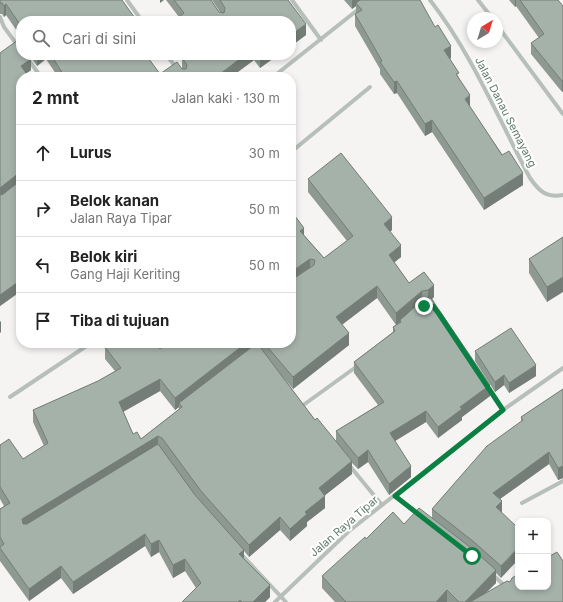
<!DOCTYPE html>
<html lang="id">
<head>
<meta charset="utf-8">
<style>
  :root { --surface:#fff; --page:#f2f2f2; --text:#222; --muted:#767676; --line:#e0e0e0 }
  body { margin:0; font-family:Inter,sans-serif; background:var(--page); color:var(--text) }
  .controls { position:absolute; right:12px; bottom:12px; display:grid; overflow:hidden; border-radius:8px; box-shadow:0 2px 6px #0003 }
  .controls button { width:36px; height:36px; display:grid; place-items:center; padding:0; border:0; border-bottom:1px solid var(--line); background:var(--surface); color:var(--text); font:20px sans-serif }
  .compass { position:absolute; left:467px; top:12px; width:36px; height:36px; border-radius:50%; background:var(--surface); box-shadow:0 2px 6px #0003; rotate:38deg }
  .stop { position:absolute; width:12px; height:12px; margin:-9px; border:3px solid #0b8043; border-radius:50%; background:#fff }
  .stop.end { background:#0b8043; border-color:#fff; box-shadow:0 1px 4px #0008 }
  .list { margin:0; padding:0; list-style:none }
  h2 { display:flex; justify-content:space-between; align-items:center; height:52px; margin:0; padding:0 16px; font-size:17px }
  h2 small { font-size:13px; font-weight:400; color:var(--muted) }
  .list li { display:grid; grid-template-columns:26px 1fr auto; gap:12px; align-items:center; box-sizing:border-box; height:56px; padding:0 16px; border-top:1px solid var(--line) }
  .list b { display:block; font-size:15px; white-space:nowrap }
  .list p { margin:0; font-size:13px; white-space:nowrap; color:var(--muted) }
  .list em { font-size:13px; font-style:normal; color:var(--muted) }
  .icon { flex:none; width:22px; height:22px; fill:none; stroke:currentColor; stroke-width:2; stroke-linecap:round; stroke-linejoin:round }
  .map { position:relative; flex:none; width:563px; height:602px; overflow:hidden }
  .search { position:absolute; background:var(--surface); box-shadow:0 2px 6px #0003; left:16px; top:16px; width:280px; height:44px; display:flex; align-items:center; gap:10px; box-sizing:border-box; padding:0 14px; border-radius:16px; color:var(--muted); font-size:15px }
  .panel { position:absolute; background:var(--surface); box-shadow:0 2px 6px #0003; left:16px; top:72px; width:280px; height:276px; border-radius:16px }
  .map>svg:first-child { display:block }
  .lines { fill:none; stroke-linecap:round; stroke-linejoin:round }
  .minor { stroke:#b6bfba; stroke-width:4 }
  .wall { fill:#8e9992; fill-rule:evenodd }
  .shaded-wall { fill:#747d77 }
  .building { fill:#a5b2aa; stroke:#747d77 }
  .route { stroke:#0b8043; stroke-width:5 }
  .labels { text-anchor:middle; stroke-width:4; stroke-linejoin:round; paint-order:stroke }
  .street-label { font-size:11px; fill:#637c6e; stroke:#fff }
</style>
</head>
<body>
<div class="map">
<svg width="563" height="602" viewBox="0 0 563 602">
  <rect width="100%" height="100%" fill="#f6f3f3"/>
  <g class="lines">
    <g class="minor">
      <path d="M127,0L142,21"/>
      <path d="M292,0L321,40"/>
      <path d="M430,0C472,54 498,118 530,178C539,191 546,198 563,195"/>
      <path d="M478,0L492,18"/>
      <path d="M0,17L4,27L21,50"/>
      <path d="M497,25L563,114"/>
      <path d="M25,55L41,77"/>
      <path d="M166,55L176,67"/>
      <path d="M273,77L360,8"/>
      <path d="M291,152L370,87"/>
      <path d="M487,386L503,410"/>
      <path d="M10,397L91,343"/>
      <path d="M302,406L356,367"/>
      <path d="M349,465L382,505"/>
      <path d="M395,496L418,514"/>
      <path d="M522,503L563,481"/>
      <path d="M241,554L286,602"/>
      <path d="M493,575L506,587"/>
      <path d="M275,602L349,531L503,410L563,368"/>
    </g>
  </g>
  <g class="wall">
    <path d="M0,0H122L21,21V37L6,15L4,17L2,14H0Z"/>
    <path d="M166,0H211L219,12H220L212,0H288L306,35L291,46V21L179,17Z"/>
    <path d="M344,0H420L451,58L450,59L459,78L470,107L523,185L484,210L432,132L425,136L397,93L394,94L380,74V69L355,26V14L356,13V6L352,9Z"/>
    <path d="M509,0H558L563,6V91L562,92L531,54V43L539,38L516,6L515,7Z"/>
    <path d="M0,53L21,55L31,70L21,77V291L0,306Z"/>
    <path d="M29,55H146L160,74L182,69V58L185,57L183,55H278L260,68L254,60L231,77H58L46,59L37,66Z"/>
    <path d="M308,179L392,230L390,232L401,257L394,262L409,283L424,272L434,297L432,299L490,396L462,417V420L438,438L426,422L395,441L411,477L389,495L368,462L358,469L352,463V474L325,495V508L307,522V526L290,541L280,530L249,557L244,551V558L270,597L265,602H182L196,588L185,571L173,578L159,552L151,557L145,546L73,594L61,578L29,601L0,561V509L4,506L0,499V445L23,459L44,446L33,422V410L98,381L115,371L105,359V347L160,349L252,343V347L255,345L254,343H291L304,235L324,258L347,241L308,192ZM377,298L396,325L393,327V332L354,362V373L378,405L336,431V441L315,420L282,376L293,389L349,345L342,325ZM160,391L175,410L179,407V409L141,439L133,434L123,412Z"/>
    <path d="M563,237L547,302L529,273V259Z"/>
    <path d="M475,351L536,376L509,393L504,385L495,392L475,361Z"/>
    <path d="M563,389V478L558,480L549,464L500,499L502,501L501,578L496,573V583L485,593L563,602H335L322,588V576L366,539L404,524L432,518V509L521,422V417Z"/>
  </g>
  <g class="shaded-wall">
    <path d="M160,0H164L160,3Z"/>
    <path d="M352,0H363L356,3V6L352,9Z"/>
    <path d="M515,0H516V6L515,7Z"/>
    <path d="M6,4V15L4,17V6Z"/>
    <path d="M306,24V35L291,46V35Z"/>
    <path d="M451,46V58L444,62V50Z"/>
    <path d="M37,55H46V59L37,66Z"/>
    <path d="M245,55H254V60L231,77H216Z"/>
    <path d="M263,55H278L260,68V57Z"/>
    <path d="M31,59V70L22,77L21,66Z"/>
    <path d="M563,80V91L562,92V81Z"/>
    <path d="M397,81V93L394,94V82Z"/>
    <path d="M470,95V107L465,99Z"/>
    <path d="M432,120V132L425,136V124Z"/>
    <path d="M19,173V184L0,199V188Z"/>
    <path d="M523,173V185L484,210V198Z"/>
    <path d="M392,217V230L384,237V224Z"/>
    <path d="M304,228V240L300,231Z"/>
    <path d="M401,245V257L389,267V255Z"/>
    <path d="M310,259V271L291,284V272Z"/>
    <path d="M563,277V292L547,302V287Z"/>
    <path d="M21,280V291L0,306V295Z"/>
    <path d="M434,285V297L428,302V290Z"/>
    <path d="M377,286V298L336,329V317Z"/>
    <path d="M422,291V303L400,320V322L396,325V313Z"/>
    <path d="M1,321V332L0,333V322Z"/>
    <path d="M349,333V345L293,389V377Z"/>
    <path d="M246,343H252V350L179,403V407L175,410V398Z"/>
    <path d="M536,365V376L509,393V383Z"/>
    <path d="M504,375V385L495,392V382Z"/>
    <path d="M160,379V391L119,414V402Z"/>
    <path d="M490,385V396L462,417V420L438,438V427L460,407Z"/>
    <path d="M426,411V422L390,444V433Z"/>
    <path d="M158,436V449L22,532V519Z"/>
    <path d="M368,450V462L358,469V458Z"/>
    <path d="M549,452V464L493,504V493Z"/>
    <path d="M352,461V474L319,500V488Z"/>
    <path d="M411,466V477L389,495V484Z"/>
    <path d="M563,466V478L558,480V468Z"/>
    <path d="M325,496V508L307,522V526L290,541V529L305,512Z"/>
    <path d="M502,501V512L496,507Z"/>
    <path d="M280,517V530L249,557V545Z"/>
    <path d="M145,534V546L73,594V582Z"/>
    <path d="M159,540V552L151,557V544Z"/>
    <path d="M518,548V560L501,578V566Z"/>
    <path d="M244,550V562L239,554Z"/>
    <path d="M185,559V571L173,578V565Z"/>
    <path d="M61,566V578L29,601V589Z"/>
    <path d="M496,570V583L477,602H465Z"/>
    <path d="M270,585V597L265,602H253Z"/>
    <path d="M447,590V602H436Z"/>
  </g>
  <g class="building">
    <path d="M0,0H122L137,21H21V26L6,4L4,6L2,3H0Z"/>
    <path d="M174,0H211L219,12L224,13L225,8L220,0H288L306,24L291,35V21H174L184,13Z"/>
    <path d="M360,0H420L435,27L438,25L451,46L444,50L459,73L456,74L470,95L465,99L502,155L509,151L523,173L484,198L432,120L425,124L397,81L394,82L380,62L382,61L355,14L362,10L356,3Z"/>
    <path d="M520,0H558L563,6V80L562,81L531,43L544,34Z"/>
    <path d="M18,40L21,42V55H29L31,59L21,66L29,77H21V173H19L0,188V53Z"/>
    <path d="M51,55H146L160,74L177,62L182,69H186L187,65L182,58L187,55H245L216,77H65Z"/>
    <path d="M341,153L392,217L384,224L401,245L389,255L409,283L424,272L434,285L428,290L422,291L396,313L377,286L336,317L349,333L293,377L264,343H291V278L293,279L314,265L315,260L310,259L291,272V211L304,228L300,231L324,258L353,236L308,179Z"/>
    <path d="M21,180V280L0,295V194L2,195Z"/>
    <path d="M563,237V277L547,287L529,259Z"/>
    <path d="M425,298H431L490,385L460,407L462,409L438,427L426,411L390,433L411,466L389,484L368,450L358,458L336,431L384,402L354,362L395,331L393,327L401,322L400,320Z"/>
    <path d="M511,328L536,365L509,383L504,375L495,382L475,351Z"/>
    <path d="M110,343H156L160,349L168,343H246L175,398L160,379L119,402L133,434L137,432L141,439L182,407L179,403L257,343L315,420L317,418L352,461L319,488L325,496L305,512L307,514L290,529L280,517L249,545L201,491L162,438L158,436L22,519L23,524H27L158,444L195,495L244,550L239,554L270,585L253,602H242L240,600L238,602H182L201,583L185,559L173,565L159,540L151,544L145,534L73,582L61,566L29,589L0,548V547L4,544L0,537V509L10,503L0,487V445L9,439L23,459L48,443L33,410L98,381L121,368L105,347Z"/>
    <path d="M563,389V466L558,468L549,452L493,493L502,501L496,507L518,528V548L501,566L474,542L432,509L487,446L523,420L521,417Z"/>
    <path d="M419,508L470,547L496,570L465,602H459L447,590L436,602H346L322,576L365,537L366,539L393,512L404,524Z"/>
    <path d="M557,552L563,561V602H470L507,581L510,582L512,578L518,574V587H548V557Z"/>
  </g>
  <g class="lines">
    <path class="route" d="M424,306H433L439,314L503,410L395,496L472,556"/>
  </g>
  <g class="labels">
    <g class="street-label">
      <text transform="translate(506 112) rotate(63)" y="4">Jalan Danau Semayang</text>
      <text transform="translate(344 526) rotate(-41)" y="4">Jalan Raya Tipar</text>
    </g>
  </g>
</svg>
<div class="controls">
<button>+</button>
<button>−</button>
</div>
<svg class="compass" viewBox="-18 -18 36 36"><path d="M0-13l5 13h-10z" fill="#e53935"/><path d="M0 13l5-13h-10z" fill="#767676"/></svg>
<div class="stop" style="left:472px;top:556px"></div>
<div class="stop end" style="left:424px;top:306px"></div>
<div class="search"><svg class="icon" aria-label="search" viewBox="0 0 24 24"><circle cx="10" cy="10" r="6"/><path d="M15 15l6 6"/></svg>Cari di sini</div>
<section class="panel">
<h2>2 mnt<small>Jalan kaki · 130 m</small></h2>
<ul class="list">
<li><svg class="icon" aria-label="ahead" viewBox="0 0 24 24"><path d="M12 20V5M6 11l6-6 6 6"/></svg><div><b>Lurus</b></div><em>30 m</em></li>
<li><svg class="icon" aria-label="right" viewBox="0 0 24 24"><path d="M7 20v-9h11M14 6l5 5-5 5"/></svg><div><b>Belok kanan</b><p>Jalan Raya Tipar</p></div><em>50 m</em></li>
<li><svg class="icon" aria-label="left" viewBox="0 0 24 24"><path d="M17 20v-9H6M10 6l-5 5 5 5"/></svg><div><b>Belok kiri</b><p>Gang Haji Keriting</p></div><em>50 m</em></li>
<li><svg class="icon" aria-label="arrive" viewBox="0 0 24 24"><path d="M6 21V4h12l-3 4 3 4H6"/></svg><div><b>Tiba di tujuan</b></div></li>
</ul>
</section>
</div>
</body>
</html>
